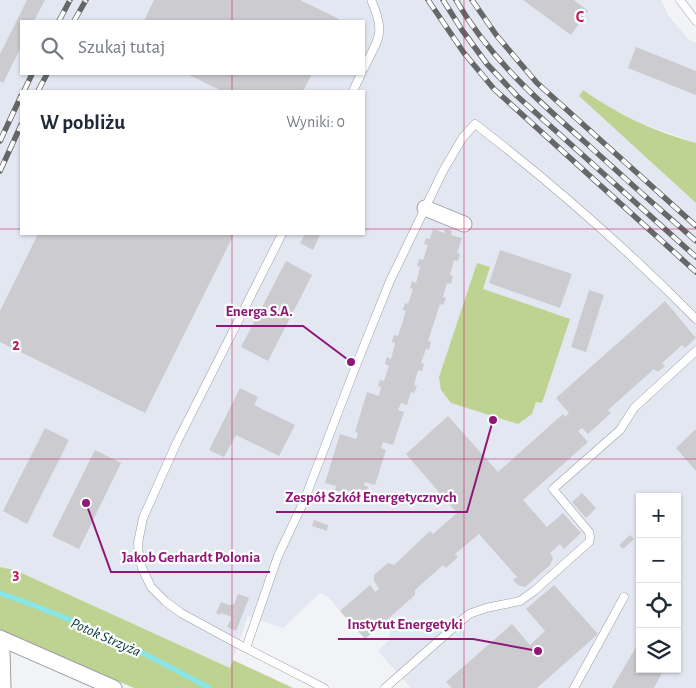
<!DOCTYPE html>
<html lang="pl">
<head>
<meta charset="utf-8">
<style>
  :root { --surface:#fff; --page:#f6f6f7; --text:#1f2937; --muted:#747a83; --line:#e0e1e3 }
  body { margin:0; font-family:"Alegreya Sans",sans-serif; background:var(--page); color:var(--text) }
  .controls { position:absolute; right:15px; bottom:15px; display:grid; overflow:hidden; border-radius:0px; box-shadow:0 1px 4px #0004 }
  .controls button { width:45px; height:45px; display:grid; place-items:center; padding:0; border:0; border-bottom:1px solid var(--line); background:var(--surface); color:var(--text); font:25px sans-serif }
  .list { margin:0; padding:0; list-style:none }
  h2 { display:flex; justify-content:space-between; align-items:center; height:65px; margin:0; padding:0 20px; font-size:21px }
  h2 small { font-size:16px; font-weight:400; color:var(--muted) }
  .icon { flex:none; width:28px; height:28px; fill:none; stroke:currentColor; stroke-width:2; stroke-linecap:round; stroke-linejoin:round }
  .map { position:relative; flex:none; width:696px; height:688px; overflow:hidden }
  .search { position:absolute; background:var(--surface); box-shadow:0 1px 4px #0004; left:20px; top:20px; width:345px; height:55px; display:flex; align-items:center; gap:12px; box-sizing:border-box; padding:0 18px; border-radius:0px; color:var(--muted); font-size:19px }
  .panel { position:absolute; background:var(--surface); box-shadow:0 1px 4px #0004; left:20px; top:90px; width:345px; height:145px; border-radius:0px }
  .map>svg:first-child { display:block }
  .built { fill:#e3e7f2; fill-rule:evenodd }
  .green { fill:#bed392 }
  .lines { fill:none; stroke-linecap:round; stroke-linejoin:round }
  .stream { stroke:#86e6e9; stroke-width:5 }
  .building { fill:#cccbcf }
  .lane-casing { stroke:#9d9ea2; stroke-width:9 }
  .street-casing { stroke:#9d9ea2; stroke-width:17 }
  .lane { stroke:#fff; stroke-width:8 }
  .street { stroke:#fff; stroke-width:15 }
  .rail-casing { stroke:#666769; stroke-width:5.5 }
  .rail { stroke:#fff; stroke-width:4; stroke-dasharray:11; stroke-linecap:butt }
  .grid { fill:none; stroke:#c2185b; stroke-width:1; stroke-opacity:0.55 }
  .labels { text-anchor:middle; stroke-width:4.5; stroke-linejoin:round; paint-order:stroke }
  .water-label { font-size:15px; font-style:italic; fill:#063638; stroke:#fff }
  .grid-label { font-size:16px; text-anchor:middle; font-weight:bold; fill:#c2185b; stroke:#fff; stroke-width:4.5; stroke-linejoin:round; paint-order:stroke }
  .leader { fill:none; stroke:#8f1775; stroke-width:2 }
  .callout-dot { fill:#8f1775; stroke:#fff; stroke-width:2 }
  .callout-label { font-size:15px; text-anchor:middle; font-weight:bold; fill:#8f1775; stroke:#fff; stroke-width:4.5; stroke-linejoin:round; paint-order:stroke }
</style>
</head>
<body>
<div class="map">
<svg width="696" height="688" viewBox="0 0 696 688">
  <rect width="100%" height="100%" fill="#f1f3f6"/>
  <path class="built" d="M0,0H661L668,15L688,39L696,43V143L638,122L600,102L583,90L579,96L696,203V688H411L378,651L389,640L390,630L383,623L365,639L328,597L320,593L283,628L248,616L230,668L15,570L0,567ZM21,21H364V74H21ZM21,91H364V234H21ZM640,497H677V669H640Z"/>
  <g class="green">
    <path d="M583,90C617,114 655,132 696,143V203L579,96Z"/>
    <path d="M477,263L490,267L483,289L570,319L542,403L536,402L532,414L518,424L451,403L441,390L439,377Z"/>
    <path d="M0,567L15,570L230,668L233,660L293,688H134L0,630Z"/>
  </g>
  <g class="lines">
    <path class="stream" d="M0,593C73,618 141,650 209,688"/>
  </g>
  <g class="building">
    <path d="M27,0H45L34,21H21V47L3,83L0,81V54Z"/>
    <path d="M154,0H300L339,19L338,21H144Z"/>
    <path d="M523,0H574L588,11L571,35Z"/>
    <path d="M636,47L696,71V95L628,68Z"/>
    <path d="M187,74H312L303,91H222Z"/>
    <path d="M433,229L444,233L445,229L452,231L451,235L462,238L457,253L460,254L458,261L454,260L450,275L453,276L451,284L447,283L443,297L446,298L443,305L440,304L428,341L431,342L429,350L426,349L421,363L424,364L422,371L418,370L414,385L417,386L414,393L411,392L407,405L401,403L398,410L404,412L393,445L383,442L381,448L386,450L375,485L365,482L364,485L368,487L365,496L343,489L342,492L335,490L336,486L325,483L340,434L356,439L358,433L355,432L367,392L379,396L381,387L378,386L380,380L384,381L389,366L385,364L387,357L391,359L395,343L392,342L394,335L398,336L406,311L403,310L405,303L408,304L413,289L410,288L412,281L416,283L420,267L417,266L419,259L423,260L428,245L424,244L426,238L430,239Z"/>
    <path d="M38,234H234L145,413L0,342V311Z"/>
    <path d="M305,234L320,235L313,250L300,243Z"/>
    <path d="M500,250L572,274L560,308L489,283Z"/>
    <path d="M286,261L312,275L268,361L241,347Z"/>
    <path d="M589,290L604,295L586,352L571,347Z"/>
    <path d="M665,301L696,338L685,348L682,345L662,363L665,366L658,372L654,369L608,410L611,413L588,434L582,428L578,431L588,442L523,500L547,527L563,513L581,533L564,549L560,544L550,553L553,558L550,565L525,587L518,585L513,580L517,577L479,534L455,554L458,557L446,568L443,565L415,590V595L365,639L340,611L370,585L375,592L379,589L374,580V575L388,563L394,565L430,531L433,534L457,513L406,454L448,416L498,472L563,414L565,417L569,413L556,398Z"/>
    <path d="M240,388L258,397L254,405L295,425L279,456L236,435L224,457L209,450Z"/>
    <path d="M45,428L69,440L27,524L3,511Z"/>
    <path d="M696,429V471L676,448Z"/>
    <path d="M95,450L121,463L79,549L52,536Z"/>
    <path d="M582,493L596,508L586,518L572,502Z"/>
    <path d="M314,520L328,525L327,531L312,526Z"/>
    <path d="M630,535L634,539L623,549L619,545Z"/>
    <path d="M554,585L598,634L537,688H452L446,682L512,624L530,645L545,631L526,609Z"/>
    <path d="M238,594L249,598L236,631L227,627L232,617L221,613L220,615L216,613L221,602L229,605L234,604Z"/>
    <path d="M640,640V669H664L654,688H612Z"/>
  </g>
  <g class="lines">
    <defs>
      <g id="lane">
        <path d="M680,0L696,21"/>
        <path d="M364,68C378,39 386,34 372,2"/>
        <path d="M353,91L361,74"/>
        <path d="M282,234L177,442L143,518L138,543L139,556L142,568L151,587L165,601L181,613L238,644L324,688"/>
        <path d="M246,648L278,556L304,501L357,363L390,281L443,171L463,137L475,124C553,184 627,249 696,319"/>
        <path d="M385,688L469,614L486,608L520,601L534,591L589,542L590,537L589,532L553,489L620,430L634,408L696,351"/>
        <path d="M574,688L624,597"/>
      </g>
      <g id="street">
        <path d="M425,208L464,224"/>
        <path d="M0,638L114,688"/>
        <path d="M3,688L2,650L4,640"/>
      </g>
    </defs>
    <use href="#lane" class="lane-casing"/>
    <use href="#street" class="street-casing"/>
    <use href="#lane" class="lane"/>
    <use href="#street" class="street"/>
    <defs>
      <g id="rail">
        <path d="M428,0L464,53L494,89L696,272"/>
        <path d="M443,0L462,30L487,64L517,96L696,257"/>
        <path d="M456,0C489,57 537,100 586,143C622,176 659,209 696,241"/>
        <path d="M472,0L497,36L537,83L696,226"/>
        <path d="M59,21L70,0"/>
        <path d="M74,21L86,0"/>
        <path d="M24,91L32,74"/>
        <path d="M38,91L47,74"/>
        <path d="M0,141L21,96"/>
        <path d="M0,171L21,125"/>
      </g>
    </defs>
    <use href="#rail" class="rail-casing"/>
    <use href="#rail" class="rail"/>
  </g>
  <path class="grid" d="M232,0V21M464,0V688M232,74V91M0,229H21M364,229H696M232,234V688M0,459H696"/>
  <g class="labels">
    <g class="water-label">
      <text transform="translate(106 637) rotate(24)" y="5">Potok Strzyża</text>
    </g>
  </g>
  <g class="grid-label">
    <text x="580" y="22">C</text>
    <text x="16" y="350">2</text>
    <text x="16" y="579">3</text>
  </g>
  <path class="leader" d="M351 362L303 326H216M493 420L467 512H276M86 503L111 572H270M538 651L473 639H338"/>
  <g class="callout-dot">
    <circle cx="351" cy="362" r="5"/>
    <circle cx="493" cy="420" r="5"/>
    <circle cx="86" cy="503" r="5"/>
    <circle cx="538" cy="651" r="5"/>
  </g>
  <g class="callout-label">
    <text x="259" y="316">Energa S.A.</text>
    <text x="371" y="502">Zespół Szkół Energetycznych</text>
    <text x="191" y="562">Jakob Gerhardt Polonia</text>
    <text x="405" y="629">Instytut Energetyki</text>
  </g>
</svg>
<div class="controls">
<button>+</button>
<button>−</button>
<button><svg class="icon" aria-label="locate" viewBox="0 0 24 24"><circle cx="12" cy="12" r="6"/><path d="M12 2v4M12 18v4M2 12h4M18 12h4"/></svg></button>
<button><svg class="icon" aria-label="layers" viewBox="0 0 24 24"><path d="M12 4l9 5-9 5-9-5zM3 14l9 5 9-5"/></svg></button>
</div>
<div class="search"><svg class="icon" aria-label="search" viewBox="0 0 24 24"><circle cx="10" cy="10" r="6"/><path d="M15 15l6 6"/></svg>Szukaj tutaj</div>
<section class="panel">
<h2>W pobliżu<small>Wyniki: 0</small></h2>
<ul class="list">
</ul>
</section>
</div>
</body>
</html>
